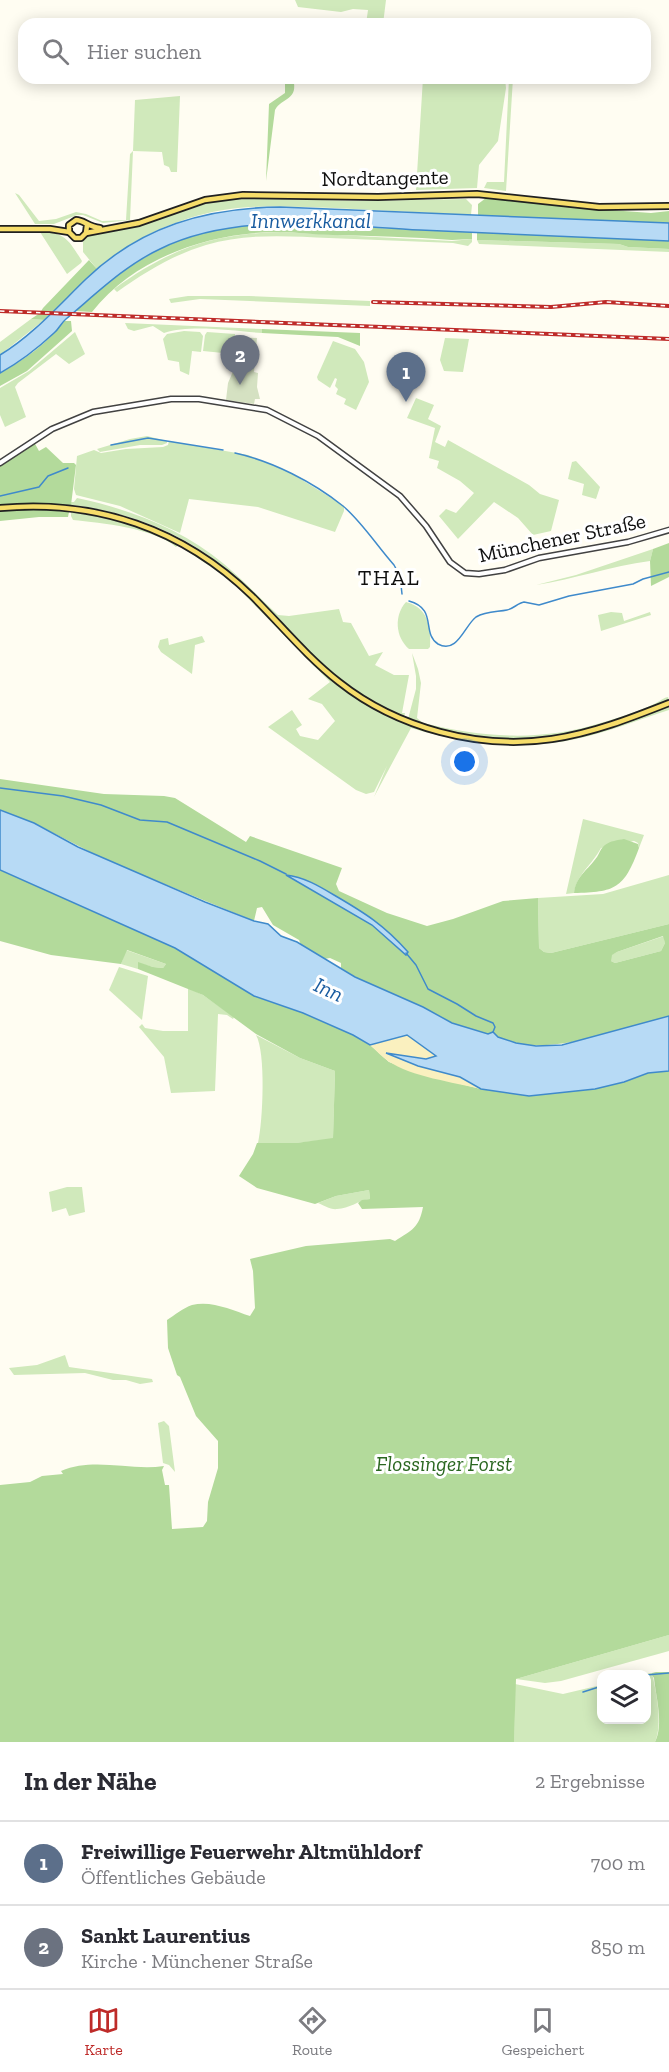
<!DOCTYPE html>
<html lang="de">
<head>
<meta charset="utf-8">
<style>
  :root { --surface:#fff; --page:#f7f7f7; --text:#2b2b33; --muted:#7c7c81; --line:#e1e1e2; --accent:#be2b29 }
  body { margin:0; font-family:"Zilla Slab",serif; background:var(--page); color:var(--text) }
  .controls { position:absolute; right:18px; bottom:18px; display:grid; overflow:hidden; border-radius:12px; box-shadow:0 3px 15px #0003 }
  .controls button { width:54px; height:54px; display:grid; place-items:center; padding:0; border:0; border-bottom:2px solid var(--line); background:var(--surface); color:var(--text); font:30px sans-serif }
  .you { position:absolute; left:465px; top:762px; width:21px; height:21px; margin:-15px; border:4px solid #fff; border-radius:50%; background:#1a73e8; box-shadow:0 0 0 9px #1a73e833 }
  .badge { display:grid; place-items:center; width:39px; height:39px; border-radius:50%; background:var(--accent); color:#fff; font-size:20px; font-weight:700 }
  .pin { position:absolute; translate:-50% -50px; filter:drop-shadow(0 2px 3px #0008) }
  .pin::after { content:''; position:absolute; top:32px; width:21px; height:18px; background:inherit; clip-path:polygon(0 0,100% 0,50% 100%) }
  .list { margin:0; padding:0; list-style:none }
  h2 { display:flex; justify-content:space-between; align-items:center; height:78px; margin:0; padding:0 24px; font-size:26px }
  h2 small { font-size:20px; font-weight:400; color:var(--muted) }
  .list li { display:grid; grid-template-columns:39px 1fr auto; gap:18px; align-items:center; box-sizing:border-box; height:84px; padding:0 24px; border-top:2px solid var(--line) }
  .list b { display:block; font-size:22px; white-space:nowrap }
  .list p { margin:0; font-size:20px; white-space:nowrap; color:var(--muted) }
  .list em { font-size:20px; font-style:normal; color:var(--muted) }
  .icon { flex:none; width:33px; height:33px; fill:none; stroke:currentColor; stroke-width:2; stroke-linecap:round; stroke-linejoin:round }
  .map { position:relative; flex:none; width:669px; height:1742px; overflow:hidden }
  .search { position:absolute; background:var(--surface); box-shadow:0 3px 15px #0003; left:18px; right:18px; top:18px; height:66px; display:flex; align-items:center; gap:15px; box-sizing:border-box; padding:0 21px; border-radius:18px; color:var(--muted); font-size:22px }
  .sheet { height:246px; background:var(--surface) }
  nav { display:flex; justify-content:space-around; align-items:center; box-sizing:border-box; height:84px; border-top:2px solid var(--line); background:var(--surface); font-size:16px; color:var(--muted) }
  nav a { display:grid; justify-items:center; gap:3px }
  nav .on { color:var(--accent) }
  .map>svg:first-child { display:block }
  .green { fill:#d0e9bb }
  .forest { fill:#b3da9b; fill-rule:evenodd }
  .sand { fill:#faf0bf }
  .cemetery { fill:#d5e1c2 }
  .water { fill:#b7daf5; stroke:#3f8acb; stroke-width:1.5 }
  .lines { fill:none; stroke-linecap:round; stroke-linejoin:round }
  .stream { stroke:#3f8acb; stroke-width:1.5 }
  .minor-casing { stroke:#424242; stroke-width:7 }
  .major-casing { stroke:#202020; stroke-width:8 }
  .minor { stroke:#fff; stroke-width:4 }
  .major { stroke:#f6dd6a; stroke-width:4.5 }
  .rail-casing { stroke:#be2b29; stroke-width:4 }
  .rail { stroke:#fff; stroke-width:1.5; stroke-dasharray:4.5; stroke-linecap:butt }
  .labels { text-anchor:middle; stroke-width:6; stroke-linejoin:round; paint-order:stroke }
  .street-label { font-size:21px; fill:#0f0f0f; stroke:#fff }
  .park-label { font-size:21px; font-style:italic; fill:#2a6720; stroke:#fff }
  .water-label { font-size:22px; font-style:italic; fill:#195ca0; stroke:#fff }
  .neighbourhood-label { font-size:22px; letter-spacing:1.5px; fill:#0f0f0f; stroke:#fff }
</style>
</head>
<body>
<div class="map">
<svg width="669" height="1742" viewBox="0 0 669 1742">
  <rect width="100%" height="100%" fill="#fffdf2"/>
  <g class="green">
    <path d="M295,0H386L383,24H366L368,10L353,9L341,12L298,7Z"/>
    <path d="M423,78H505L506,88L498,141L479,165L477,188L416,190Z"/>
    <path d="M509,78H513L506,191L484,188L487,182H504Z"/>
    <path d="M180,96L177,172H171L169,167L164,165L162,152L133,151L130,220L103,223L83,215H77L54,224H35L15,193L19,195L39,221L56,219L76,212L86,214L102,221L126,220L130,154L133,151L135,100Z"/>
    <path d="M244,198L360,201L466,199L472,205L471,215C426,213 380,210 334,208C302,207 270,205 238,208C188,213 134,236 97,269L83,252V240L92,233L145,224L211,202Z"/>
    <path d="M40,232C66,232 69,241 82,261L81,263L67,274Z"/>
    <path d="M280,232L452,241L472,239V242L468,246L453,243C412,241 370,240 329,238C288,236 246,233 206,245C173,255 145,272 117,292L114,289C169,249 212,234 280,232Z"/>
    <path d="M477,240L619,244L628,247L669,249V252L479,244Z"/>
    <path d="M188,296H249L370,301V306L200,299L171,303L169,299Z"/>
    <path d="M31,319L44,320L0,355V342Z"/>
    <path d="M125,323L262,329V333C232,331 192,324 164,333L153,326L134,331L128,329Z"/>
    <path d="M184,331L200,332L203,336L201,352L192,351L189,375L180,371L179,362L168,360L163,339L167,334Z"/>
    <path d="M75,332L85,354L69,364L56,354L18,383L15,387L26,417L5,427L0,415V388L29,371Z"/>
    <path d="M207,332L235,334L234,361L222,360L223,353L203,351L205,335Z"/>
    <path d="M445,338L469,339L463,372L444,371L440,360Z"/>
    <path d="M333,341L355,349L364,362L369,382L356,410L344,404L346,399L336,394L338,389L335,386L337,379L335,378L330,388L318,380L317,377Z"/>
    <path d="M416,398L434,405L428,419L441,426L435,442L445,447L448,440L529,485L540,494L559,500L551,531L533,535L518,518L494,502L458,539L439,516L446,509L456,513L474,493L460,481L437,468L439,461L429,458L435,428L407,418Z"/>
    <path d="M147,436L167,441V443L162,445H140L100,452L97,449L130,439Z"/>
    <path d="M169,441L248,455L291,473L344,506V511L335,532L258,507L189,499L180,533L120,506L76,495L74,489L77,456L94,450L101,453L126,449L163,447L168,445Z"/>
    <path d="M576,461L600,487L596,499L582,495L584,484L568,479L572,462Z"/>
    <path d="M77,498C129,509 182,529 224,564C243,580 260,598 278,615L289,616L339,609L343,622L351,623L369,656L383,652L375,665L394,675H409L402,713H405L404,717C377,705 352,691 330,672C291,639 261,598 222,566C180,531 124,511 71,505V502H74Z"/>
    <path d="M71,512C109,517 144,527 178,545L176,547C154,528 101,523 73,520L71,516Z"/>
    <path d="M180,546C235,575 266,619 310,660C361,708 422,737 492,741C502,742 514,744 524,743C574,739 622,723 669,706V710C638,720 608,732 576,739C521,751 465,744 411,728L374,797L387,766L374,792L366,794L356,790L268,727L292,710L302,725L296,729L300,736L318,740L335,721L322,704L308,699L330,682L230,580Z"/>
    <path d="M653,549L650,561C611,566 575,579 536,585L576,575Z"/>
    <path d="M406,602C428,608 431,626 430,647L428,649H409C395,637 394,615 406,602Z"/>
    <path d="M611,612L622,613L624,621L650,612L651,615L601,631L598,615Z"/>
    <path d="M202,636L205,642L195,645L192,674L161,652L158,647L160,640L168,638L169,645Z"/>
    <path d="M412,653L418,669L421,683L417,718L423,723C486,738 541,742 604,722C620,717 637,712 652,705C658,703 662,698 668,697L669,700C657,707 642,711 630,716C554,744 484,746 408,719L416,689V676Z"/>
    <path d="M583,819L644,835L639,848L638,843L634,841L601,848C592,865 577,874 574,893L566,894Z"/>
    <path d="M669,875V924L551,953L544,952L539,948L538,898L603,894Z"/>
    <path d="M664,936L665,943L661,951L615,963L611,961V955L617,952Z"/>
    <path d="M126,950L166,964L163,968L153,967L138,963V969L121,964Z"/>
    <path d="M119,967L148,976L142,1020L109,990Z"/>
    <path d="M188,988L203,995L234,1017L233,1019L227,1015L218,1014L215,1091L171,1093L164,1057L139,1027L142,1024L145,1028L163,1031H188Z"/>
    <path d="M256,1035L300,1058L335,1071L333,1139L296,1143H258C263,1122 266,1052 256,1035Z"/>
    <path d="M67,1187H82L85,1212L69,1216L66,1208L52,1212L49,1192Z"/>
    <path d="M369,1190L370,1199C359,1200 349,1209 337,1209C331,1210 323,1205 318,1203L336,1196Z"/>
    <path d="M65,1355L69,1367L152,1379L153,1382L140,1384L126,1380H113L85,1373L14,1375L9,1368L37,1365Z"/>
    <path d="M164,1421L169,1426L175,1472L169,1465L163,1463L158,1423Z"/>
    <path d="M669,1635V1651L561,1681L545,1683L516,1679Z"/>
    <path d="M652,1673C656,1690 663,1725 655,1742H514L515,1684L563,1694L601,1685L602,1720H646V1674H642Z"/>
  </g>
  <g class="forest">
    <path d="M285,78H293C299,101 282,97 275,110L266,181L269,104L285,93Z"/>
    <path d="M486,198L582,208L651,213L669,211V223L478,216V204Z"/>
    <path d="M277,224L472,232V239L452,240C412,237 373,236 333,235C315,235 297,232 279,232C211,232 135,257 92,312L76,311C139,252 189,225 277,224Z"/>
    <path d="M477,232L669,241V249L628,247L619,244L477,240Z"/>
    <path d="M89,260L97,269L44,320L31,319L40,313L43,308Z"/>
    <path d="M64,321H71L72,331L27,371L0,386V373C24,360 48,343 64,321Z"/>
    <path d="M262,329L360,333V346L338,337L262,333Z"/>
    <path d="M34,442L39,451L46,447L63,463H74L76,465L71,505L25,503L0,505V466Z"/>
    <path d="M14,510H46L69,512L68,517H39L0,521V511Z"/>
    <path d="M669,543V577L651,586L650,561L653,549Z"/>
    <path d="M0,779L104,794L164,796L175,798L246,842L250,836L342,868L336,884L339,891L387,913L427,926L453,919L503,901L538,898L539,948L544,952L551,953L669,924V1016C635,1028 519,1065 493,1032L488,1034L452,1023L423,1007L355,977L341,968V963L330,958L324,959L301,945L299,940L273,925L262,907L257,908L254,921L104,859L34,823L0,810ZM663,936L665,943L661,951L615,963L611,961L612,955L617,952Z"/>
    <path d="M624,839L638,844L639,848C624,889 615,892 574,893C576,876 588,870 597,857C600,852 601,848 605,845C610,841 618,840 624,839Z"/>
    <path d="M0,870L175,948L254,996L303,1013L353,1035L370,1045L389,1062L425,1075L481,1089L529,1096L624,1082L648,1073L669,1071V1635L516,1679L514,1742H0V1485L30,1482L42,1476L63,1474L61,1471C94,1457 130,1471 164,1466L162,1470L165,1485H169L172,1529L203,1527L207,1521L208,1502L218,1468V1441L196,1416L180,1377L177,1375L168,1348L167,1320C175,1315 183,1308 192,1305C211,1300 232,1310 250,1316L255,1308L253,1271L250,1259L306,1246L390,1239L395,1241C412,1230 419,1228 423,1207L362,1209L358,1203L362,1200L370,1199L369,1190L336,1196L315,1204L257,1188L239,1176L253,1154L257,1143H296L333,1138L335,1071L300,1058L256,1034L203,995L138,969V962L153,967L163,968L166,964L127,950L121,964L51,955L0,941Z"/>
    <path d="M656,1672H669V1742H655C664,1725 656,1697 654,1678L652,1675V1673Z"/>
  </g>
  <path class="sand" d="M407,1035L436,1056L426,1059L389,1054L418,1066L460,1077L481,1089C453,1082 412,1077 388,1061C382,1057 376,1050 370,1045Z"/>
  <path class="cemetery" d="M235,337L257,338L254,372L258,373L257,387L260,399H255L254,404L226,400L228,383L234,369Z"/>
  <g class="water">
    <path d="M280,207L669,223V241C586,237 503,233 420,230C336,226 237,211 160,249C124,266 96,294 66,319C61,323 59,329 54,333C38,348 20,362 0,373V355C33,335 59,305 86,279C141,226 206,208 280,207Z"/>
    <path d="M0,810L34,823L78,847L205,902L254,921L268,924L281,936L297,942L355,977L423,1007L452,1023L488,1034L493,1032L498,1037L516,1043L536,1046L562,1045L669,1016V1071L648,1073L624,1082L595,1089L529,1096L481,1089L460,1077L418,1066L386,1053L426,1059L436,1056L407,1035L370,1045L353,1035L303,1013L254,996L175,948L0,870Z"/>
    <path d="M286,875C304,877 319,886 334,895C365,913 384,925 408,952L406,955L372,925Z"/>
  </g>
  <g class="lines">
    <g class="stream">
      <path d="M111,445L148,438L223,450"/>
      <path d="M235,453C272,461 313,482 343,506C362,522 377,546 394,565L400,576L402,594"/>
      <path d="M0,496L39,487L48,476L68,468"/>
      <path d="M409,601C438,609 421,633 438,644C457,655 465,625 476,617C486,611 497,612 507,610C513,609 518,603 524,602L539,605L569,596L633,584L643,579L669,572"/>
      <path d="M0,788L63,796L101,805L140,820L167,822L260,861L286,874"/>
      <path d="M406,953L416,965L428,989L457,1004L476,1016L493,1023L495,1027L493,1032"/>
      <path d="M646,1675L669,1673"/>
      <path d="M583,1692L602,1686"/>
    </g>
    <defs>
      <path id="minor" d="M0,463L52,429L93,412L171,399H199L267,410L318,436L400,496L426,526L450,562L465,573L479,574L505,570L539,558L628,542L669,530"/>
      <g id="major">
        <path d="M87,225L86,233L81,238H75L69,232V225L76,220C84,220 88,227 100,228"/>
        <path d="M0,229H50L69,232"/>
        <path d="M86,233L139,223L205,200L243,195L378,197L477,194L599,207L669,206"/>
        <path d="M0,508C96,499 183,529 252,596C281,625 307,657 339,682C397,728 479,750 552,739C593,733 631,718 669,703"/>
      </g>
    </defs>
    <use href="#minor" class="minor-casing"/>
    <use href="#major" class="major-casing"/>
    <use href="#minor" class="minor"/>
    <use href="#major" class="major"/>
    <defs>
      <g id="rail">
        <path d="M373,302L551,307L606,302L669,306"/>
        <path d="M0,311L669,339"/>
      </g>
    </defs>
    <use href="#rail" class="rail-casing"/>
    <use href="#rail" class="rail"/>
  </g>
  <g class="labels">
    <g class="street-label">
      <text transform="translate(385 178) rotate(-1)" y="7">Nordtangente</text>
      <text transform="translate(562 538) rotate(-12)" y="7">Münchener Straße</text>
    </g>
    <g class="park-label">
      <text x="444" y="1471">Flossinger Forst</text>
    </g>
    <g class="water-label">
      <text x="311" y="228">Innwerkkanal</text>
      <text transform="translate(329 989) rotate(25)" y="8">Inn</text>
    </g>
    <g class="neighbourhood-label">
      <text x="389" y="585">THAL</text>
    </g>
  </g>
</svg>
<div class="controls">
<button><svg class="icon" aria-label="layers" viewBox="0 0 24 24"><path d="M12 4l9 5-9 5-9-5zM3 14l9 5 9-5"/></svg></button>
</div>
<div class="you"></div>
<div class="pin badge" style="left:406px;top:402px;background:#5c6f8a">1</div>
<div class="pin badge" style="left:240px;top:385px;background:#6b7280">2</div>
<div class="search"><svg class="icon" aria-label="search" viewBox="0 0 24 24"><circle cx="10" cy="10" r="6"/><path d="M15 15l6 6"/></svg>Hier suchen</div>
</div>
<section class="sheet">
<h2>In der Nähe<small>2 Ergebnisse</small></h2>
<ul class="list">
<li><span class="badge" style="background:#5c6f8a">1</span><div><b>Freiwillige Feuerwehr Altmühldorf</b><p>Öffentliches Gebäude</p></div><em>700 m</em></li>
<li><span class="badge" style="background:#6b7280">2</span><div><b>Sankt Laurentius</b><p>Kirche · Münchener Straße</p></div><em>850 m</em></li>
</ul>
</section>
<nav>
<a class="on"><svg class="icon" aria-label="map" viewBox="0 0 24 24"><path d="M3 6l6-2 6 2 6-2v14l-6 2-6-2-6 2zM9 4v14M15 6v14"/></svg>Karte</a>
<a><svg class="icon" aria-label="directions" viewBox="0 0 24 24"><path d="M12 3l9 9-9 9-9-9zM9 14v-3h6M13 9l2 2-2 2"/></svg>Route</a>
<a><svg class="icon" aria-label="saved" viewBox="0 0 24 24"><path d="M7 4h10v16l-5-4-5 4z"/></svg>Gespeichert</a>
</nav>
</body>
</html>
